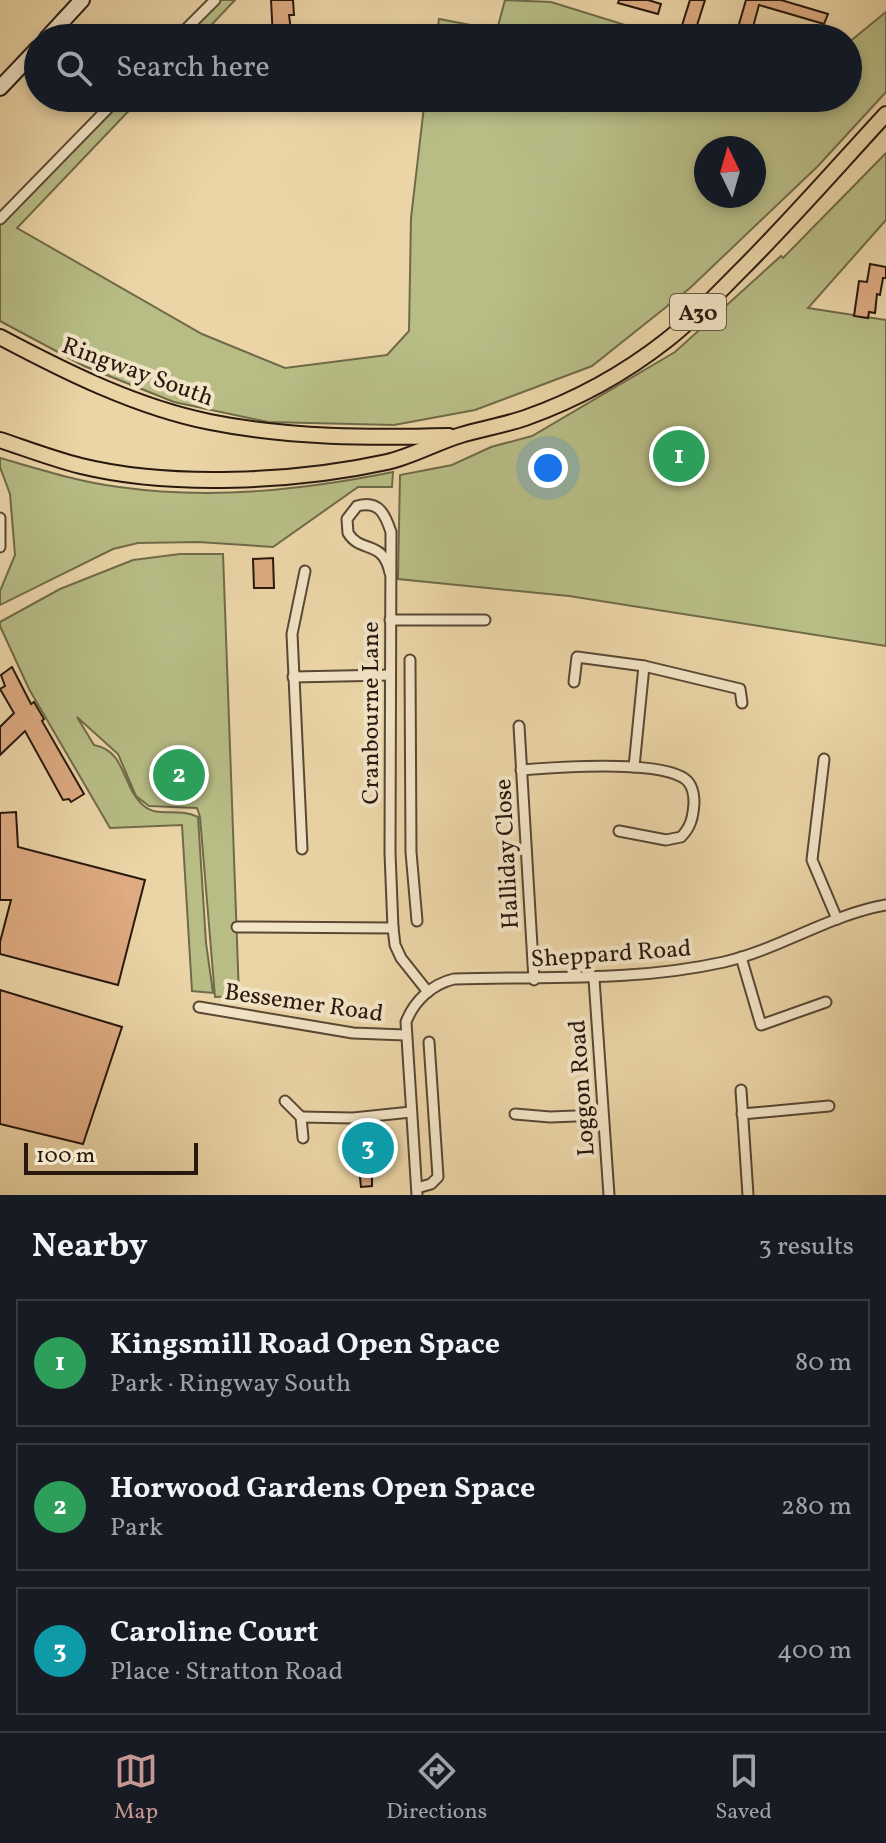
<!DOCTYPE html>
<html lang="en">
<head>
<meta charset="utf-8">
<style>
  :root { --surface:#171b24; --page:#20242c; --text:#f1f3f6; --muted:#9ea1a6; --line:#363941; --accent:#c59692 }
  body { margin:0; font-family:Vollkorn,serif; background:var(--page); color:var(--text) }
  .compass { position:absolute; left:694px; top:136px; width:72px; height:72px; border-radius:50%; background:var(--surface); box-shadow:0 4px 12px #0003; rotate:355deg }
  .scale { position:absolute; left:24px; bottom:20px; width:174px; box-sizing:border-box; padding-left:8px; border:4px solid #28180e; border-top:0; font-size:22px; line-height:28px; white-space:nowrap; color:#28180e; -webkit-text-stroke:6px #f2e4c6; paint-order:stroke }
  .you { position:absolute; left:548px; top:468px; width:28px; height:28px; margin:-20px; border:6px solid #fff; border-radius:50%; background:#1a73e8; box-shadow:0 0 0 12px #1a73e833 }
  .badge { display:grid; place-items:center; width:52px; height:52px; border-radius:50%; background:var(--accent); color:#fff; font-size:26px; font-weight:700 }
  .pin { position:absolute; translate:-50% -50%; border:4px solid #fff; box-shadow:0 2px 8px #0006 }
  .list { margin:0; padding:0; list-style:none }
  h2 { display:flex; justify-content:space-between; align-items:center; height:104px; margin:0; padding:0 32px; font-size:34px }
  h2 small { font-size:26px; font-weight:400; color:var(--muted) }
  .list li { display:grid; grid-template-columns:52px 1fr auto; gap:24px; align-items:center; box-sizing:border-box; height:128px; margin:0 16px 16px; padding:0 16px; border:2px solid var(--line); border-radius:0px }
  .list b { display:block; font-size:30px; white-space:nowrap }
  .list p { margin:0; font-size:26px; white-space:nowrap; color:var(--muted) }
  .list em { font-size:26px; font-style:normal; color:var(--muted) }
  .icon { flex:none; width:44px; height:44px; fill:none; stroke:currentColor; stroke-width:2; stroke-linecap:round; stroke-linejoin:round }
  .map { position:relative; flex:none; width:886px; height:1195px; overflow:hidden }
  .search { position:absolute; background:var(--surface); box-shadow:0 4px 12px #0003; left:24px; right:24px; top:24px; height:88px; display:flex; align-items:center; gap:20px; box-sizing:border-box; padding:0 28px; border-radius:44px; color:var(--muted); font-size:30px }
  .sheet { height:536px; background:var(--surface) }
  nav { display:flex; justify-content:space-around; align-items:center; box-sizing:border-box; height:112px; border-top:2px solid var(--line); background:var(--surface); font-size:22px; color:var(--muted) }
  nav a { display:grid; justify-items:center; gap:4px }
  nav .on { color:var(--accent) }
  .map>svg:first-child { display:block }
  .green { fill:#b8bd86; stroke:#706a4a; stroke-width:2; fill-rule:evenodd }
  .building { fill:#deab82; stroke:#28180e; stroke-width:2 }
  .lines { fill:none; stroke-linecap:round; stroke-linejoin:round }
  .street-casing { stroke:#594734; stroke-width:13 }
  .secondary-casing { stroke:#28180e; stroke-width:18 }
  .primary-casing { stroke:#28180e; stroke-width:18 }
  .street { stroke:#f2e4c6; stroke-width:9 }
  .secondary { stroke:#f2e4c6; stroke-width:14 }
  .primary { stroke:#ebd5a7; stroke-width:14 }
  .labels { text-anchor:middle; stroke-width:8; stroke-linejoin:round; paint-order:stroke }
  .shield { fill:#f2e4c6; stroke:#655545; stroke-width:2 }
  .shield-label { font-size:22px; font-weight:bold; fill:#28180e }
  .street-label { font-size:24px; fill:#28180e; stroke:#f2e4c6 }
</style>
</head>
<body>
<div class="map">
<svg width="886" height="1195" viewBox="0 0 886 1195">
  <rect width="100%" height="100%" fill="#ebd5a7"/>
  <filter id="stains"><feTurbulence type="fractalNoise" baseFrequency=".0025" numOctaves="4"/><feColorMatrix values="0 0 0 0 .2 0 0 0 0 .09 0 0 0 0 .02 0 0 0 .5 -.17"/></filter>
  <radialGradient id="worn" r=".72"><stop offset=".6" stop-color="#630" stop-opacity="0"/><stop offset="1" stop-color="#630" stop-opacity=".3"/></radialGradient>
  <g class="green">
    <path d="M219,0H235L199,38H181Z"/>
    <path d="M505,0L551,2L667,38H436L439,19L497,30Z"/>
    <path d="M886,12V92L818,166L690,288L592,366L475,410L394,425L268,422L174,402L84,366L0,321V219L121,98H141L17,228L202,334L285,368L387,355L409,331L411,218L425,98H848V43ZM706,148H754V196H706Z"/>
    <path d="M886,153V220L808,308L886,320V646L569,596L398,579L400,475L452,465L491,447L532,436L675,352L781,256L783,258Z"/>
    <path d="M0,458C39,469 79,482 119,487C211,500 303,490 393,472L392,487H358L273,547L198,542L138,543L113,549L0,605V591L15,555L10,494L0,467Z"/>
    <path d="M180,554H223L239,996L215,997L200,817L197,808L149,806L136,796L118,754L77,717L94,745C127,751 121,787 144,806C158,818 177,807 198,817L206,943L213,993L192,991L182,825L110,828L29,689L0,626V622L60,589L133,560Z"/>
  </g>
  <g class="building">
    <path d="M271,0H293L294,15H289L292,38H273Z"/>
    <path d="M619,0H648L661,4L658,14L618,3Z"/>
    <path d="M690,0H705L693,38H678Z"/>
    <path d="M746,0H781L828,14L824,24L759,5L753,27L781,35L780,38H735Z"/>
    <path d="M870,264L886,267V278H883L880,295L877,294L875,313L869,312L868,318L854,316L859,281L867,282Z"/>
    <path d="M273,558L274,588H254L253,559Z"/>
    <path d="M12,667L31,704L34,702L44,719L42,721L84,794L71,802L69,799L63,800L25,731L0,755V727L14,713L0,689L5,686L1,675Z"/>
    <path d="M16,812L18,847L145,880L118,985L0,954V942L11,900H0V813Z"/>
    <path d="M0,990L122,1027L83,1144L0,1124Z"/>
    <path d="M379,1127L381,1164H372V1186L361,1187L355,1128Z"/>
  </g>
  <g class="lines">
    <defs>
      <g id="street">
        <path d="M177,38L215,0"/>
        <path d="M0,219L118,98"/>
        <path d="M0,518V547"/>
        <path d="M390,573C383,539 361,554 348,533L347,519L357,506C379,500 385,514 391,532L390,853L393,928L395,945L401,958L428,992"/>
        <path d="M390,620H485"/>
        <path d="M410,660L411,852L417,921"/>
        <path d="M293,677L390,675"/>
        <path d="M574,682L577,657L644,666L740,689L742,703"/>
        <path d="M519,726L534,980"/>
        <path d="M824,759L812,860L837,919"/>
        <path d="M634,767L644,666"/>
        <path d="M521,770C558,767 650,760 682,777C692,782 694,793 694,803C693,817 691,827 681,837L666,840L619,831"/>
        <path d="M302,849L292,634L305,571"/>
        <path d="M237,927L393,928"/>
        <path d="M741,957L761,1025L826,1002"/>
        <path d="M594,979L609,1195"/>
        <path d="M199,1007L353,1033L405,1035"/>
        <path d="M741,1090L748,1195"/>
        <path d="M285,1101L301,1117L303,1138"/>
        <path d="M515,1114L550,1117L602,1115"/>
        <path d="M742,1114L829,1106"/>
        <path d="M301,1117L353,1118L411,1112"/>
        <path d="M417,1188L431,1184L438,1177L429,1042"/>
        <path d="M417,1195L406,1022C414,1001 432,984 454,979C545,976 634,982 724,962C780,949 829,915 886,905"/>
      </g>
      <g id="secondary">
        <path d="M47,38L82,0"/>
        <path d="M0,88L38,48"/>
      </g>
      <g id="primary">
        <path d="M0,337C66,372 136,407 210,422C290,438 369,438 449,436"/>
        <path d="M0,440C27,449 53,459 81,466C171,488 296,482 387,462C413,456 435,443 461,435C482,429 504,425 525,418C576,400 625,373 667,340C694,319 718,293 742,269C792,219 838,166 886,114"/>
      </g>
    </defs>
    <use href="#street" class="street-casing"/>
    <use href="#secondary" class="secondary-casing"/>
    <use href="#primary" class="primary-casing"/>
    <use href="#street" class="street"/>
    <use href="#secondary" class="secondary"/>
    <use href="#primary" class="primary"/>
  </g>
  <g class="labels">
    <rect class="shield" x="670" y="294" width="56" height="36" rx="6"/>
    <g class="shield-label">
      <text x="698" y="320">A30</text>
    </g>
    <g class="street-label">
      <text transform="translate(138 371) rotate(20)" y="8">Ringway South</text>
      <text transform="translate(370 713) rotate(-90)" y="8">Cranbourne Lane</text>
      <text transform="translate(506 854) rotate(-93)" y="8">Halliday Close</text>
      <text transform="translate(611 953) rotate(-4)" y="8">Sheppard Road</text>
      <text transform="translate(304 1002) rotate(8)" y="8">Bessemer Road</text>
      <text transform="translate(581 1088) rotate(-94)" y="8">Loggon Road</text>
    </g>
  </g>
  <rect width="100%" height="100%" filter="url(#stains)"/>
  <rect width="100%" height="100%" fill="url(#worn)"/>
</svg>
<svg class="compass" viewBox="-18 -18 36 36"><path d="M0-13l5 13h-10z" fill="#e53935"/><path d="M0 13l5-13h-10z" fill="#9ea1a6"/></svg>
<div class="scale">100 m</div>
<div class="you"></div>
<div class="pin badge" style="left:679px;top:456px;background:#2e9e5b">1</div>
<div class="pin badge" style="left:179px;top:775px;background:#2e9e5b">2</div>
<div class="pin badge" style="left:368px;top:1148px;background:#0f9aa8">3</div>
<div class="search"><svg class="icon" aria-label="search" viewBox="0 0 24 24"><circle cx="10" cy="10" r="6"/><path d="M15 15l6 6"/></svg>Search here</div>
</div>
<section class="sheet">
<h2>Nearby<small>3 results</small></h2>
<ul class="list">
<li><span class="badge" style="background:#2e9e5b">1</span><div><b>Kingsmill Road Open Space</b><p>Park · Ringway South</p></div><em>80 m</em></li>
<li><span class="badge" style="background:#2e9e5b">2</span><div><b>Horwood Gardens Open Space</b><p>Park</p></div><em>280 m</em></li>
<li><span class="badge" style="background:#0f9aa8">3</span><div><b>Caroline Court</b><p>Place · Stratton Road</p></div><em>400 m</em></li>
</ul>
</section>
<nav>
<a class="on"><svg class="icon" aria-label="map" viewBox="0 0 24 24"><path d="M3 6l6-2 6 2 6-2v14l-6 2-6-2-6 2zM9 4v14M15 6v14"/></svg>Map</a>
<a><svg class="icon" aria-label="directions" viewBox="0 0 24 24"><path d="M12 3l9 9-9 9-9-9zM9 14v-3h6M13 9l2 2-2 2"/></svg>Directions</a>
<a><svg class="icon" aria-label="saved" viewBox="0 0 24 24"><path d="M7 4h10v16l-5-4-5 4z"/></svg>Saved</a>
</nav>
</body>
</html>
